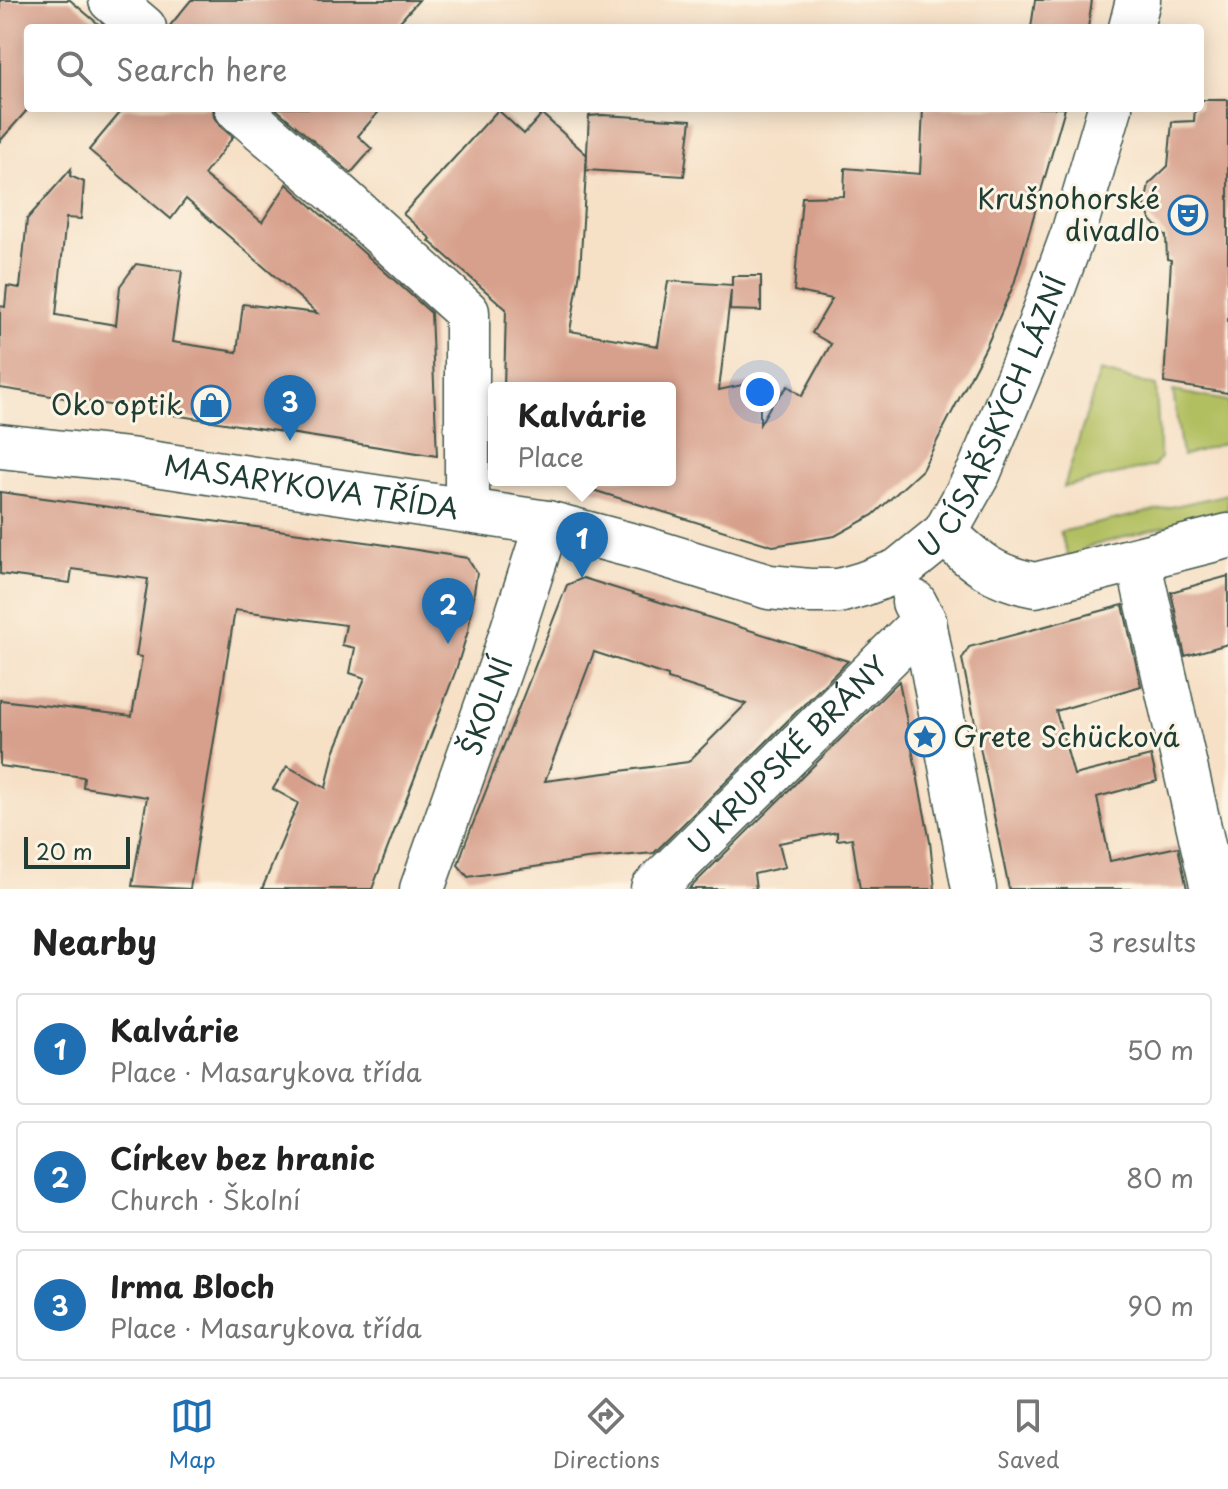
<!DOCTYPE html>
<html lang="en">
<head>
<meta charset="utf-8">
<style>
  :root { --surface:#fff; --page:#f2f2f2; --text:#222; --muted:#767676; --line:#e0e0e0; --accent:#1f6fb2 }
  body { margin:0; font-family:"Playpen Sans",sans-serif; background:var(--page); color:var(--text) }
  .scale { position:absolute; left:24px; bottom:20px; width:106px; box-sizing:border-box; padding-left:8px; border:4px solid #1f3d34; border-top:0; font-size:22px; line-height:28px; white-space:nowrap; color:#1f3d34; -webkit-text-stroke:6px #fcf5e5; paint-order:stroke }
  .you { position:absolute; left:760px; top:392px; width:28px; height:28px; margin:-20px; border:6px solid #fff; border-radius:50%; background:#1a73e8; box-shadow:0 0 0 12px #1a73e833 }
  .badge { display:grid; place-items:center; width:52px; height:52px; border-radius:50%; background:var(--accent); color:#fff; font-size:26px; font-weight:700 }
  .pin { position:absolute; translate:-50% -66px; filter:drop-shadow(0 2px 4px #0008) }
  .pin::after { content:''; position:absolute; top:42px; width:28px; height:24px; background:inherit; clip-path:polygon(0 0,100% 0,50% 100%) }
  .popup { position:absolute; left:488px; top:382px; width:188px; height:104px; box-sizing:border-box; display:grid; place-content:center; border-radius:8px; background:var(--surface); filter:drop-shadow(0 2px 6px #0005); font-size:26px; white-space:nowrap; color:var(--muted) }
  .popup b { font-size:30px; color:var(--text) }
  .popup::after { content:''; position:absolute; left:50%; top:100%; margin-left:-16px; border:16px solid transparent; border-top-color:var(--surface) }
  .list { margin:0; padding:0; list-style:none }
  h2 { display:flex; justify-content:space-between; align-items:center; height:104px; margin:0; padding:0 32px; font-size:34px }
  h2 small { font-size:26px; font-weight:400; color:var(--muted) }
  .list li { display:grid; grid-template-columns:52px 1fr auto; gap:24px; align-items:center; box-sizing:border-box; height:112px; margin:0 16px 16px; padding:0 16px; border:2px solid var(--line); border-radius:8px }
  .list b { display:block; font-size:30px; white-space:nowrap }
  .list p { margin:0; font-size:26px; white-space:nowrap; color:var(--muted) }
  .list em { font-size:26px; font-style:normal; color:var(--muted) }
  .icon { flex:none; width:44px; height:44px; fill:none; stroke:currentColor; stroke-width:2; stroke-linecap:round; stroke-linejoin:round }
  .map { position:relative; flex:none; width:1228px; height:889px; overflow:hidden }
  .search { position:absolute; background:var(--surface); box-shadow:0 4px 20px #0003; left:24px; right:24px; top:24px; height:88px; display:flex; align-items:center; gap:20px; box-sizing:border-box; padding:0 28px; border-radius:8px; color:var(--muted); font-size:30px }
  .sheet { height:488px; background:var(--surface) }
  nav { display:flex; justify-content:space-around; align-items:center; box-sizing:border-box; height:112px; border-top:2px solid var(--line); background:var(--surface); font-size:22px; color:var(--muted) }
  nav a { display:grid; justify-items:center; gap:4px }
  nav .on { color:var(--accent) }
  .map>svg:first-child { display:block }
  .green { fill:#b2bf61; stroke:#687e4a; stroke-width:2 }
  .building { fill:#d7a08c; fill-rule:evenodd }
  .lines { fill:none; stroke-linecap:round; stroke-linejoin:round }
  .minor-casing { stroke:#3f554a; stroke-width:47 }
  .minor { stroke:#fff; stroke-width:44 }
  .labels { text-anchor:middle; stroke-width:6; stroke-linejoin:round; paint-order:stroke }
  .poi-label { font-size:28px; fill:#1f3d34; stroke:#fcf5e5; text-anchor:end }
  .street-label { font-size:28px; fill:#1f3d34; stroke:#fcf5e5 }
</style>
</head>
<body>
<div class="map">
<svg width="1228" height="889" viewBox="0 0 1228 889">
  <rect width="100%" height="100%" fill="#fcf5e5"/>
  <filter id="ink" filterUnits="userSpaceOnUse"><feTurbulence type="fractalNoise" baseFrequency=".0125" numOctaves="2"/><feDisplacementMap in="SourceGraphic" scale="16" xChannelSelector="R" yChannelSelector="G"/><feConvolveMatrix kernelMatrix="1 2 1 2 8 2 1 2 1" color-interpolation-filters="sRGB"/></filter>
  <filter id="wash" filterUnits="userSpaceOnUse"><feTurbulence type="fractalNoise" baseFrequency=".006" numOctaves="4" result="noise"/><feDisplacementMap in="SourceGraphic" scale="32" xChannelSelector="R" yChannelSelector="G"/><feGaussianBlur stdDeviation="1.8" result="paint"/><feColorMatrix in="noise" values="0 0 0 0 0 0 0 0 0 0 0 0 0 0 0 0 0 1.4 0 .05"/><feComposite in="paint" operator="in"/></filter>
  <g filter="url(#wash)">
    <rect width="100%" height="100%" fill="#f6e0c6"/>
    <g class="green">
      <path d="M1100,371L1156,386L1160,458L1154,466L1064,487Z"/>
      <path d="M1173,391L1228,401V442L1182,456Z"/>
      <path d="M1228,494V510L1087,547L1069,560L1060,532Z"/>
    </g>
    <g id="blocks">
      <g class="building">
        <path d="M0,0H70L103,28H28V109L0,141Z"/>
        <path d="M191,0H419L394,28H168Z"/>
        <path d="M1035,0H1092L1088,28H1031Z"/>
        <path d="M1200,100H1228V393L1164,383L1171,260L1167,259L1166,236L1150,219L1145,206L1149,184L1168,166L1172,122L1194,121L1195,108H1200Z"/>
        <path d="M124,108H213L214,117L220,126L233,137L204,175L262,222L287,184L431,313L437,456L0,388V306L5,307L7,286L20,288L27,219L71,169L70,176L84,182L81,219L66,218L56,315L116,325L120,286L136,264L182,271L172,342L237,352L243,304L317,313L186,199L171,219L89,150Z"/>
        <path d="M275,108H382L358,136L372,149L351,173Z"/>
        <path d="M923,108H1065L1014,284L986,347L922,470L873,515L835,536L773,546L580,486L581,480H670V388H504L506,309L429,241L431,239L403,214L498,110L524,134L542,114L587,155L580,272L570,331L658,346L668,281L732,285V276H761V311L730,310L731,290L719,390L760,381V424L771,405L788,386L802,396L831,344L812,333L832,299L794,291L802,197L844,196L845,168L920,174Z"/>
        <path d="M602,115L691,120L684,176L586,170L589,116Z"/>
        <path d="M0,492L373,543L467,558L477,573L468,631L456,670L372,889H262L298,803L273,789L287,766L326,788L334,752L365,678L350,673L355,648L342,645L346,625L235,610L190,889L132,886L147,797L83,787L84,777L0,766V700L132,716L142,657L136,656L148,579L72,569L70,583L0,574Z"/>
        <path d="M1228,576V644L1185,656L1171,592Z"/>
        <path d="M583,578L848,661L654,853L587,859L468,877L458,865L465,844L567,585ZM594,652L668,676V679L746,704L688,762L545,781Z"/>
        <path d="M1123,605L1141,686L1056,711L1074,775L1151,756L1157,781L1097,797L1110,861L1178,847L1187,889H1009L962,659L969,647Z"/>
        <path d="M899,681L930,842L935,889H860L852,838L837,840V832L779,843L785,867L754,874L756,889H689Z"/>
      </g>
    </g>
  </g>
  <g filter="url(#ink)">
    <use href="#blocks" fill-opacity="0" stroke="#3f554a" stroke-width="2"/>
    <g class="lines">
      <defs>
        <g id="minor">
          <path d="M111,0L144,28"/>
          <path d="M1131,28L1138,0"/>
          <path d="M237,108L335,192L467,312V511"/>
          <path id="s1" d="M0,446L129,460L547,523L645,549L769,587L809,591H839L863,584L898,571L945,533L979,472L1039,327L1073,234L1110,108"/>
          <path d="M945,533C975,562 993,577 1035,585L1228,536"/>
          <path d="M1138,560L1213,889"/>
          <path d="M914,602L924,621L974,889"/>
          <path id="s2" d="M422,889L502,663L547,523"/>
          <path id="s3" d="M653,889L924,621"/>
        </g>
      </defs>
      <use href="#minor" class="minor-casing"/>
      <use href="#minor" class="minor"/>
    </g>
  </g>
  <defs>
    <symbol id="theatre-ring" viewBox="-11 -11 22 22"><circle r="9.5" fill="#fcf5e5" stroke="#1f6fb2" stroke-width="1.5"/><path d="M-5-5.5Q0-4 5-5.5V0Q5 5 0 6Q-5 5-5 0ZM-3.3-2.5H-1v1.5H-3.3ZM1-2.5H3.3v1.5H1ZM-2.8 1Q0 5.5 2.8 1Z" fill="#1f6fb2"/></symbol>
    <symbol id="shop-ring" viewBox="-11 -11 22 22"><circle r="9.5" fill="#fcf5e5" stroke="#1f6fb2" stroke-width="1.5"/><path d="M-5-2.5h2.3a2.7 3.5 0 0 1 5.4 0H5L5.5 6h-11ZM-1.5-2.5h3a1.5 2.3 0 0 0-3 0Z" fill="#1f6fb2"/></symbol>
    <symbol id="sight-ring" viewBox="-11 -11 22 22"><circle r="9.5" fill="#fcf5e5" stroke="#1f6fb2" stroke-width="1.5"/><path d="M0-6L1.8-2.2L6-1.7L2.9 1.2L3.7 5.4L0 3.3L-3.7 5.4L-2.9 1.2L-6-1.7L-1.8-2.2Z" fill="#1f6fb2"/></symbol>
  </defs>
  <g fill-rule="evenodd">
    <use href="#theatre-ring" x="1166" y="193" width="44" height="44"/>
    <use href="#shop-ring" x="189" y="383" width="44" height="44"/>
    <use href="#sight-ring" x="903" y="715" width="44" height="44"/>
  </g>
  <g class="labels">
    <g class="poi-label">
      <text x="1160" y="209">Krušnohorské<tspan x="1160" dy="32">divadlo</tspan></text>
      <text x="183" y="415">Oko optik</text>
      <text x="953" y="747" text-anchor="start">Grete Schücková</text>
    </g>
    <g class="street-label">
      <text dy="10" stroke="none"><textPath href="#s1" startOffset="1102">U CÍSAŘSKÝCH LÁZNÍ</textPath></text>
      <text dy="10" stroke="none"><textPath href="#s1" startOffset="314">MASARYKOVA TŘÍDA</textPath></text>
      <text dy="10" stroke="none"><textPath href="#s2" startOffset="194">ŠKOLNÍ</textPath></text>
      <text dy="10" stroke="none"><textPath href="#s3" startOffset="190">U KRUPSKÉ BRÁNY</textPath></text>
    </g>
  </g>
</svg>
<div class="scale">20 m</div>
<div class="you"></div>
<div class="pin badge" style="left:582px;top:578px">1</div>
<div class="popup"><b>Kalvárie</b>Place</div>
<div class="pin badge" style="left:448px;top:644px">2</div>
<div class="pin badge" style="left:290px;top:441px">3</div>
<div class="search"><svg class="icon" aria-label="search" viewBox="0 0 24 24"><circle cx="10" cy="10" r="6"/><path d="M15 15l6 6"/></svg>Search here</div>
</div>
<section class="sheet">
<h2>Nearby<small>3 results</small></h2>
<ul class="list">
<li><span class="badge">1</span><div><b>Kalvárie</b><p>Place · Masarykova třída</p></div><em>50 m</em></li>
<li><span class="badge">2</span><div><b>Církev bez hranic</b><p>Church · Školní</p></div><em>80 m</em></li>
<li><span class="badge">3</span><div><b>Irma Bloch</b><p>Place · Masarykova třída</p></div><em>90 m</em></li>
</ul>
</section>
<nav>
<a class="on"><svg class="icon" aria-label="map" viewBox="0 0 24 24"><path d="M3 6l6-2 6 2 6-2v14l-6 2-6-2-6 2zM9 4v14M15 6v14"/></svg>Map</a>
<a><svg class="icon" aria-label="directions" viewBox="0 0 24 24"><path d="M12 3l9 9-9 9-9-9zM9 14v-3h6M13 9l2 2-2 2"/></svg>Directions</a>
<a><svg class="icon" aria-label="saved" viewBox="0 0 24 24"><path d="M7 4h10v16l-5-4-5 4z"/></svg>Saved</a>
</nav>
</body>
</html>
